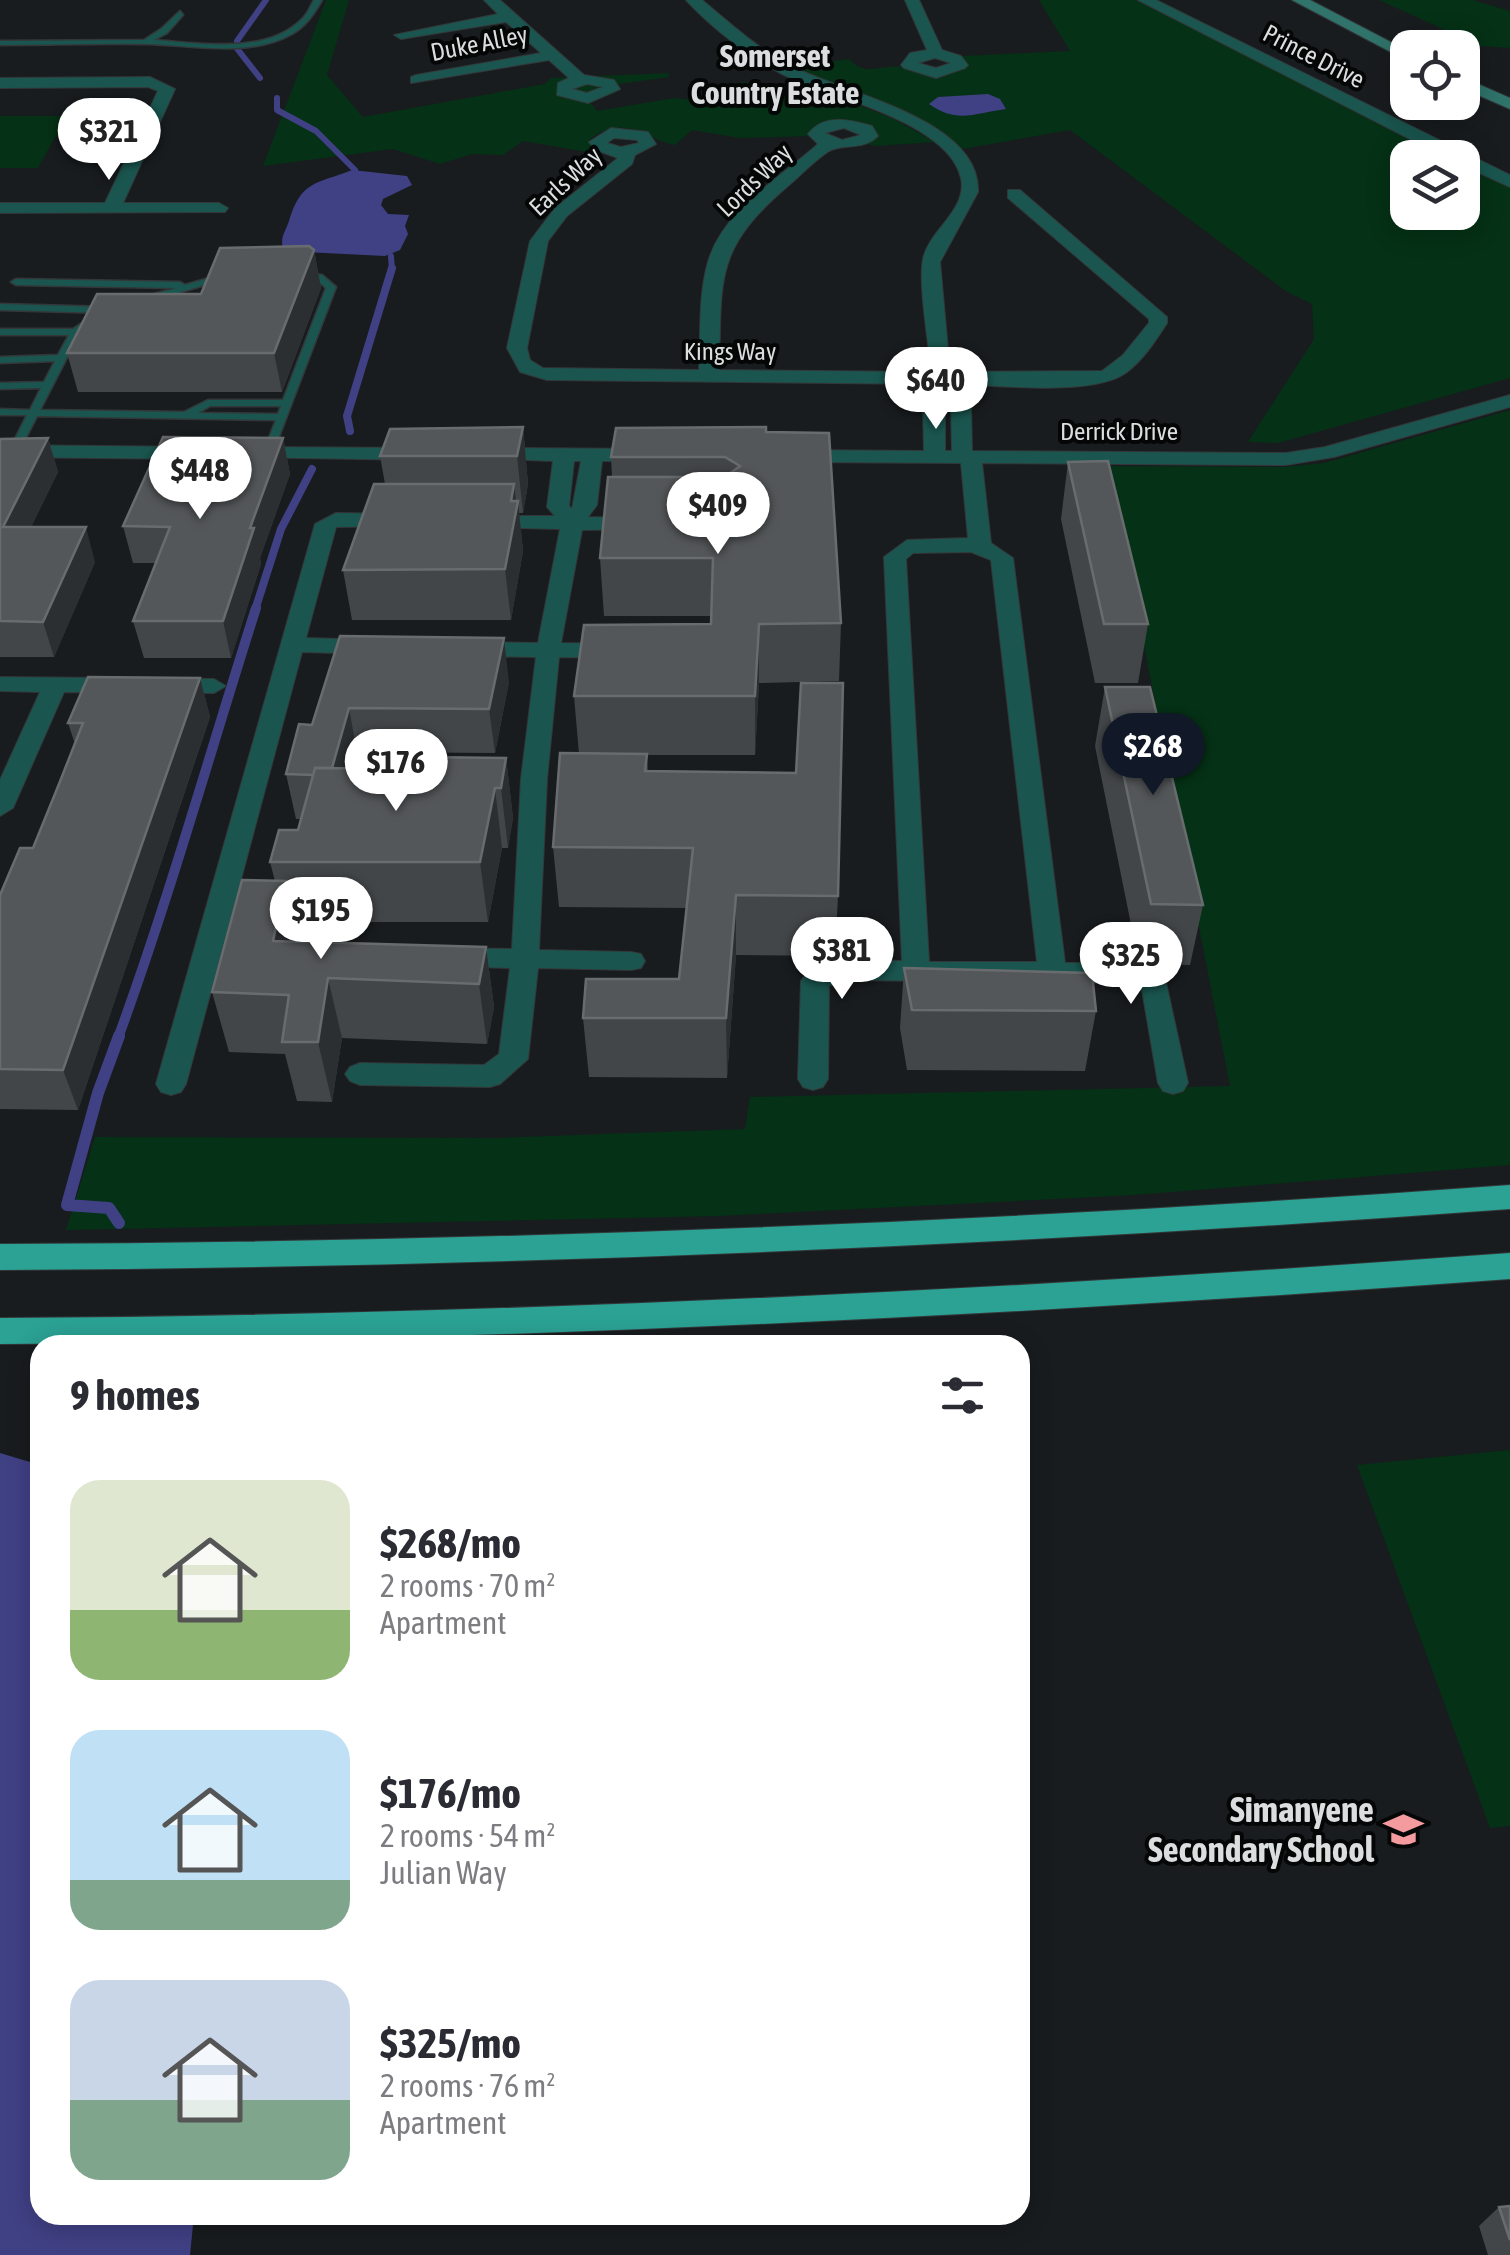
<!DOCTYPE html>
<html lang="en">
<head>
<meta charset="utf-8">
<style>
	:root { --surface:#fff; --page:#f2f2f3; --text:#2b2b33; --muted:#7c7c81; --accent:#111827 }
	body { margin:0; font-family:"Asap Condensed",sans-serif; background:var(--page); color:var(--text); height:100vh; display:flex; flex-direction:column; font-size:38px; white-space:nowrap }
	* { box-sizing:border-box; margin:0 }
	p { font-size:32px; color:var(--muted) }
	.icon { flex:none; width:55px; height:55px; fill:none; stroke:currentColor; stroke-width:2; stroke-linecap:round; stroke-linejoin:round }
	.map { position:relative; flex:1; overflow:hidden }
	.drawer { position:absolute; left:30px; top:1335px; width:1000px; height:890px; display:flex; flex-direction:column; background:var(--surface); border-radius:30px; box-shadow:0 5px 25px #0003 }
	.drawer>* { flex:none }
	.controls { position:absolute; left:1390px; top:30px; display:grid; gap:20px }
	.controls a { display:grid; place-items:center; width:90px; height:90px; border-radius:20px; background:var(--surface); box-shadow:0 5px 25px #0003; font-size:50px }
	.price { position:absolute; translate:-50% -85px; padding:0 22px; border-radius:35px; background:#fff; color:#222; font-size:32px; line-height:65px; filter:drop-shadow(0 2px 5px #0008) }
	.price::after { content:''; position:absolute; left:50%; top:60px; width:30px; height:22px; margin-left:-15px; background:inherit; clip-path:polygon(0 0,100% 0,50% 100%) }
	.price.selected { background:var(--accent); color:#fff }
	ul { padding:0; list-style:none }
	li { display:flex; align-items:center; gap:30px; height:250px; padding:0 40px }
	li span { display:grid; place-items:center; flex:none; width:280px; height:200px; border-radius:30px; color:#555 }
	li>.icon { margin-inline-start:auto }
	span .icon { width:120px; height:120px; fill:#fffc; stroke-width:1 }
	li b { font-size:42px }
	h2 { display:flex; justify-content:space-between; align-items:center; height:120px; padding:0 40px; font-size:42px }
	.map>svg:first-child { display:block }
	.green { fill:#053116 }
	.water { fill:#404085 }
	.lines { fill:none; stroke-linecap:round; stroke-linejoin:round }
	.stream-far3 { stroke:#404085; stroke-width:6 }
	.stream-far2 { stroke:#404085; stroke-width:8 }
	.stream-far1 { stroke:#404085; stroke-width:10 }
	.stream { stroke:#404085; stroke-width:12 }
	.lane-casing { stroke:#333739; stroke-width:3 }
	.street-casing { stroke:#333739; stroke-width:2 }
	.secondary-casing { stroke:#333739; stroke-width:2 }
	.highway-casing { stroke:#333739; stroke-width:2 }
	.lane { fill:#1a564f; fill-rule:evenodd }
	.street { fill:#1a564f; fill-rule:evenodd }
	.secondary { fill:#2f736a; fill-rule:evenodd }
	.highway { fill:#2ba294; fill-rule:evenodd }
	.wall { fill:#434649 }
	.shaded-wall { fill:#2b2f31 }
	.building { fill:#545759; stroke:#696c6e; stroke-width:2.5 }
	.labels { text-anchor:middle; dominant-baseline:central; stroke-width:8; stroke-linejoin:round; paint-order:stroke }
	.far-street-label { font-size:25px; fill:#dbdede; stroke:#050707 }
	.far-district-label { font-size:32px; font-weight:bold; fill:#dbdede; stroke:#050707 }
	.near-poi-label { font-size:35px; font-weight:bold; fill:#dbdede; stroke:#050707; text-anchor:end }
</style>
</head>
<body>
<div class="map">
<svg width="1510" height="2255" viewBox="0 0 1510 2255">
	<rect width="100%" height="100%" fill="#181c1e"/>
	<!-- green -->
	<path class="green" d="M326,0h23l-22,75 36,42 182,-33 6,-6 118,-5v4l-50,7 -3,9 -27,8 8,10 77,-13 37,4 15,-4 17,-16 49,3 6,-4 96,38 41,23 -60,4 -9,-2 6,-3v-12l-55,-3 -6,10 -71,2 -48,-8 -17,15c-30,-6 -51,-32 -85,-6l7,11 -4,3 -70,-12 -20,14 -31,-1 -32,10 -47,-15 -130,17z
		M1039,0h97l313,157 -41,1v54h54l1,-48 47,24v190l-232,65 -30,-1 66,-103 -2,-35 -25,-12 -217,-162 -108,19 -52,-34 -118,-48 57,-8c17,19 31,5 52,8 22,3 40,14 62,0l-2,-11 109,-5z
		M1379,0h94l37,11v37l-30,-2z
		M0,116h96l-5,12 -36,9 -17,31h-38z
		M1510,410v755l-376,30 -414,21 -654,14 29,-93 402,1 248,-9 5,-32 480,-11 -121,-620 174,1 41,-4z
		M1510,1450v376l-20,2 -133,-363z"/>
	<!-- water -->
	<path class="water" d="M988,94l12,5 6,10c-31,4 -49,15 -77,-5l9,-7z
		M352,170l55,6 5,9 -29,14 -2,6 7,9 21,1 -4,11 3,8 -8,16 -15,6 -101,-5c-5,-13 1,-18 5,-30 12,-41 28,-37 63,-51z
		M0,1453l40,12v750h154l-4,40h-190z"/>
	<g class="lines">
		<!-- stream-far3 -->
		<path class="stream-far3" d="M237,41l29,-41
			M235,46l25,32
			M277,98v12l39,21 39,39
			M391,256l1,15"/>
		<!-- stream-far2 -->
		<path class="stream-far2" d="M350,431l-3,-15 45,-148
			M255,610l26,-81 31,-60"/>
		<!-- stream-far1 -->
		<path class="stream-far1" d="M118,1038c52,-142 92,-286 138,-430"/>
		<!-- stream -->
		<path class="stream" d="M119,1036l-21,57 -31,112 42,3 10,15"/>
		<defs>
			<path id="lane" d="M314,0h8c-8,14 -16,26 -30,34 -43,24 -99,11 -145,10 -49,-1 -98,1 -147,1v-4l144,-1 17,-11 19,-18 3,4 -16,18 -13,7c46,3 111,15 147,-20 6,-5 9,-13 13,-20z
				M226,273l3,1v4l-86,25 -3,-1v-4l36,-10 -160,-3 -5,-3 5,-3 164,3 5,3z
				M299,273l23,2 14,12 -64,168 -9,-2 13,-33 -239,-4 -19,37 -9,-2 18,-36h-27v-6l30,1 11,-22 -41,1v-6l44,-1 11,-21 -55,2v-6l58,-2 11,-20h-69v-6h73l21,-14 8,2 -23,17 -39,76 144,2 24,-12h75l43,-112 -9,-8 -21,-2v-4zM210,406h71l-3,8 -80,-1z
				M0,304l108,3 5,3 -5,3 -108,-3z"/>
			<path id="street" d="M484,0h16l84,75 30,5 6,9 -32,14 -31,-8 1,-12 11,-5 -20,-18 -138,23v-6l5,-2 125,-22 -35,-31 -105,17 -7,-4 104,-21zM587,84l16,3 -16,6 -15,-4z
				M686,0h16c28,23 55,48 87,65 52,28 192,53 189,127l-38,70 10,110 152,-1 21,-16 26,-32v-4l-141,-121v-8h12l147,127v6c-11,17 -23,36 -40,49 -32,25 -130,13 -171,12l15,22 1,45 314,2 39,-6 185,-52v12l-176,50 -48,8 -304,-2 9,80 22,15 52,405h63l37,15 23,105 -5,8 -10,3 -10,-3 -5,-8 -16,-93 -18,-7 -281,-3 -14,6 -1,93 -5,8 -10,3 -10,-3 -5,-8 3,-98c18,-30 71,-20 101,-20l-18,-404 23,-17 61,-2 -7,-75 -168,-1 -10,-6 10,-6 131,1 -1,-45 6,-22 -382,-4 -27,-8 -13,-24 23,-107 25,-33 63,-50 -22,-8 -7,-8 22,-14 37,4 8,12 -21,11 -3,9 -65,52 -19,25 -21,107 3,12 13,8 156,2c2,-35 -1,-73 9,-108 15,-52 73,-85 110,-118l-10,-10c16,-21 42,-14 64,-8l6,10c-15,15 -34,7 -49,15 -14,9 -28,24 -41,35 -75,64 -66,93 -69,184l212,2c-2,-29 -13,-88 -8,-113 6,-29 45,-49 38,-81 -13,-57 -132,-81 -179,-104 -34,-18 -70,-46 -96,-74zM844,128l17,7 -19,5 -17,-7zM614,138l23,2 2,3 -18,4 -14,-4zM945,398l6,8 1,45h-7zM971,552l20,8 46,402h-108l-23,-403 7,-6z
				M905,0h14l23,50 19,6 7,9 -3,3 -29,10 -32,-10 -3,-3 9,-12 17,-3zM935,58l16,5 -15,5 -18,-5z
				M1138,0h18l354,175v12l-48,-22v-7h-15z
				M150,77l25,12 -52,114h96l9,5 -3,4 -225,1v-10h105l53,-112 -10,-4 -148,1v-10z
				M0,445l197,2 10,6 -10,6 -197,-2z
				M248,447l174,1 10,6 -10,6 -181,-3 -3,-4 3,-4z
				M488,448l164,1 10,6 -10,6h-50l-5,44 -9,12 55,1 8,1 3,5 -3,5 -69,1 -21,113 59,1 12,7 -12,7 -61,-1 -12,122 -8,171 92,2 10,2 4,7 -4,7 -10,2 -93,-2 -10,91 -28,25 -10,3 -130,-2 -10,-4 -5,-7 5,-7 10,-4 124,2 15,-11 11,-86 -64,-2 -10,-2 -4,-7 4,-7 10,-2 66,1 9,-170 15,-122 -70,-1 -12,-7 12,-7 72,1 22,-114 -89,-2 -3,-5 11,-6h76l-8,-9 6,-46 -72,-3 -3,-4 3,-4zM574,461h7l-9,48 -3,-3z
				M336,513l67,1 11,6 -11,6 -67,1 -30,111 69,2 12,7 -12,7 -73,-2 -116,432 -5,8 -10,3 -10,-3 -5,-8 159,-560z
				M0,677l214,2 12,7 -12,7 -150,-1 -51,116 -13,8v-36l40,-88 -40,-1z"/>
			<path id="secondary" d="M1292,0h18l98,51v10z
				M1462,77l48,21v11l-48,-21z"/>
			<path id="highway" d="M1510,1185v24c-503,37 -1006,58 -1510,61v-26c504,-2 1007,-22 1510,-59z
				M1510,1253v26c-503,37 -1006,62 -1510,65v-26c504,-3 1007,-28 1510,-65z"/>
		</defs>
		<!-- lane casing -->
		<use href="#lane" class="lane-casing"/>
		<!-- street casing -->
		<use href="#street" class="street-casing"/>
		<!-- secondary casing -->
		<use href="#secondary" class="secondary-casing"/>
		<!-- highway casing -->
		<use href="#highway" class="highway-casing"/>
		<!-- lane -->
		<use href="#lane" class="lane"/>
		<!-- street -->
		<use href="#street" class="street"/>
		<!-- secondary -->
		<use href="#secondary" class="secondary"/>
		<!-- highway -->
		<use href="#highway" class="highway"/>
	</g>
	<!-- wall -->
	<path class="wall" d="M314,250l7,38 -39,104h-204l-11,-39 134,-59z
		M523,427l5,57 -5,29h-4l4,38 -12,69h-159l-9,-50 42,-86 -5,-28z
		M766,432l75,191 -2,58 -80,2 -4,72h-108l1,16 190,125 -3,60 -99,-1 -9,123 -138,-1 -6,-59 96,-39 8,-71 -128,-1 -6,-60 26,-93 -5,-58 137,-72v-8h-107l-4,-58 12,-81 -1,-20z
		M48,438l10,34 -27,55 64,35 -41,95h-54v-218z
		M283,438l7,36 -30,84 1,6 -30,94h-87l-11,-37 23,-58h-23l-10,-37z
		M1068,462l80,162 -10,59h-43l-34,-164z
		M340,636l169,46 -14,71 -138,-1 -4,16 64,1 89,-11 7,60 -5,30h-6l-14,74h-192l4,20 186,5 8,60 -7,37 -145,-6 -10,64 -35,-1 -12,-47 -56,-2 -17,-60 63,-111 -5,-19 28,-32 3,-11h-5l-10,-45 26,-49z
		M200,678l10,39 -132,393 -78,-1v-214l33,-47 42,-104 -7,-21z
		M1105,687l98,218 -13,60 -51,-1 -44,-218z
		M904,968l192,43 -11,60 -178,-1 -7,-42z
		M1510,2206v49h-22l-9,-29 20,-19z"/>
	<!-- shaded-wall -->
	<path class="shaded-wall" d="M314,250l7,38 -39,104 -8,-39z
		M523,427l5,57 -5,29 -6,-57z
		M48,438l10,34 -44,90 -11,-35z
		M283,438l7,36 -30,84 1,6 -30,94 -8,-37 27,-93z
		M514,484l3,24 1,-7 5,50 -12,69 -6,-51 6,-68z
		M86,527l9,35 -41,95 -11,-35z
		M759,624v59l-4,72v-59z
		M504,638l5,44 -14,71 -6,-44z
		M200,678l10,39 -132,393 -15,-40z
		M349,708l8,44 -18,68 -9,-44z
		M506,758l7,60 -5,30 -7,-60z
		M495,788l7,60 -14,74 -8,-60z
		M286,881l14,60 -11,56 -16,-56z
		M736,895v60l-9,123 -1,-60z
		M486,947l8,60 -7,37 -8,-60z
		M328,978l14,60 -10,64 -14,-60z"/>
	<!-- building -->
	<path class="building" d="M309,246l5,4 -40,103h-207l30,-59h104l19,-46z
		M523,427l-6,29h-137l10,-27z
		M766,427v5l63,1 12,190 -82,1 -4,72h-181l10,-71 127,-1 2,-66h-113l8,-81h117l15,-11 -15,-9h-114l5,-29z
		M163,437l120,1 -33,90h4l-31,93h-90l37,-94 -47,-1z
		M48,438l-45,89h83l-43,95 -43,-1v-182z
		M1108,461l40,163h-44l-36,-162z
		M374,484h140l-3,17h7l-13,68 -162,1z
		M340,636l164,2 -15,71 -140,-1 -17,60h-17l-2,7 -27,-1 13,-50 13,1z
		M88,677l112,1 -137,392 -63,-1v-174l20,-47h13l26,-64 24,-61h-15z
		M801,683h42l-5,213 -102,-1 -10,123h-143l3,-39h93l14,-131 -140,-1 7,-94 87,1 -2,17 151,2z
		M1105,687h45l53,218 -52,-1z
		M420,757l86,1 -5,30h-6l-15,74h-210l9,-32h19l17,-62 102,1z
		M242,880l44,1 -13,60 213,6 -7,37 -151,-6 -10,64h-36l7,-47 -77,-3z
		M904,968l188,5 4,38 -184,-1z
		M1510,2206v34l-11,-33z"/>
	<!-- icons -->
	<defs>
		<symbol id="school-bare" viewBox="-9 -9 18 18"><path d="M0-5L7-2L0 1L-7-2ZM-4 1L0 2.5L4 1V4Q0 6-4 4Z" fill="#f49b9f" stroke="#050707" stroke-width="2.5" paint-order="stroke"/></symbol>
	</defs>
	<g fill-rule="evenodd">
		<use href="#school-bare" x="1376" y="1802" width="55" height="55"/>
	</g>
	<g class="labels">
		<!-- far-street labels -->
		<g class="far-street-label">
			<text transform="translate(479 43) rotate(-11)">Duke Alley</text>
			<text transform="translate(1314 56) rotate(27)">Prince Drive</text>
			<text transform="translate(754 180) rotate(-44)">Lords Way</text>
			<text transform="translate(565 181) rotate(-43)">Earls Way</text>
			<text x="730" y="351">Kings Way</text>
			<text x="1119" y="431">Derrick Drive</text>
		</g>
		<!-- far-district labels -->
		<g class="far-district-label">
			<text x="775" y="55">Somerset<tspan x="775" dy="37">Country Estate</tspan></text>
		</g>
		<!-- near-poi labels -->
		<g class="near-poi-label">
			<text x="1374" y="1809">Simanyene<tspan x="1374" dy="40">Secondary School</tspan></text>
		</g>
	</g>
</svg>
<div class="controls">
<a><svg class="icon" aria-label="locate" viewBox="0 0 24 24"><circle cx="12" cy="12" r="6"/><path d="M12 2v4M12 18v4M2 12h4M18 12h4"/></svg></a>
<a><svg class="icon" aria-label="layers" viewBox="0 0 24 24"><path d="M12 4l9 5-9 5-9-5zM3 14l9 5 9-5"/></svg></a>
</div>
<b class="price" style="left:109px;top:183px">$321</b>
<b class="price" style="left:936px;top:432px">$640</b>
<b class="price" style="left:200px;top:522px">$448</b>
<b class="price" style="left:718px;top:557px">$409</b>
<b class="price selected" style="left:1153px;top:798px">$268</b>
<b class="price" style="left:396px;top:814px">$176</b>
<b class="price" style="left:321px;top:962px">$195</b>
<b class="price" style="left:842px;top:1002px">$381</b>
<b class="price" style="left:1131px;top:1007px">$325</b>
<section class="drawer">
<h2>9 homes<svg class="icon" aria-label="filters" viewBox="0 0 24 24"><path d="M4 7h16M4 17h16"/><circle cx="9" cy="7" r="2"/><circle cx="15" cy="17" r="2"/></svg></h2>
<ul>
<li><span style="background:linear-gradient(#dfe7d0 65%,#8fb573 0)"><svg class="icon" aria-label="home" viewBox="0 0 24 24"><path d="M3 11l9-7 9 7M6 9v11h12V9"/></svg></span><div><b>$268/mo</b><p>2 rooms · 70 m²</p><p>Apartment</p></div></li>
<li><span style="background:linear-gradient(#bfe0f5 75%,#7fa58c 0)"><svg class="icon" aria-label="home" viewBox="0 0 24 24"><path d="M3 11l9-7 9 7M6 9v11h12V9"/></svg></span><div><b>$176/mo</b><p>2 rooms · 54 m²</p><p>Julian Way</p></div></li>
<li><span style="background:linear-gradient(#c9d6e8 60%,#7fa58c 0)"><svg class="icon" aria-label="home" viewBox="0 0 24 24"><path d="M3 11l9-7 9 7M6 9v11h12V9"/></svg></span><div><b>$325/mo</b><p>2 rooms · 76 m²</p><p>Apartment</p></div></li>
</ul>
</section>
</div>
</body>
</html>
